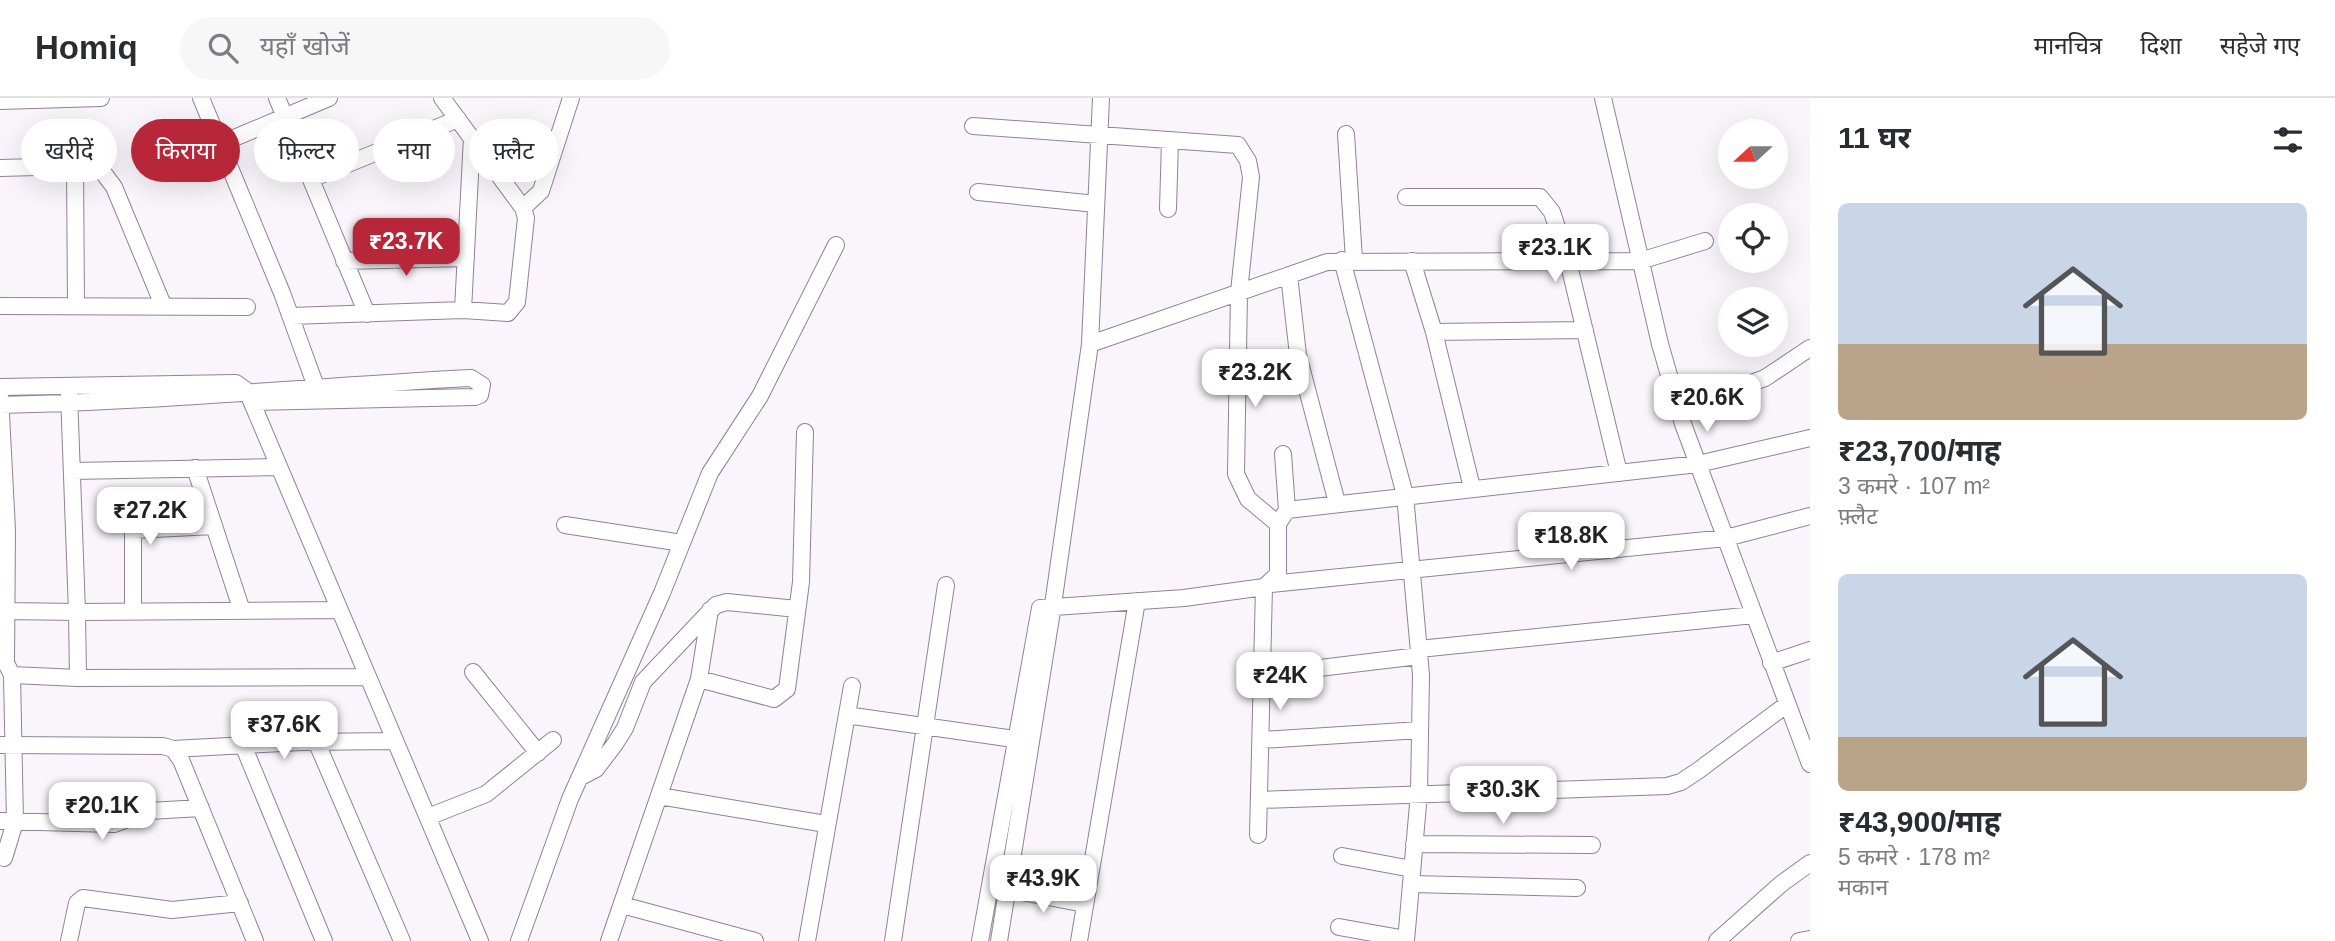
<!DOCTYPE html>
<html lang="hi">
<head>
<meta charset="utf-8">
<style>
	:root { --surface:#fff; --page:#f7f7f7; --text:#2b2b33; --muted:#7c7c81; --line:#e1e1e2; --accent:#b8263a }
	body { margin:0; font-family:Arial,"Noto Sans Devanagari",sans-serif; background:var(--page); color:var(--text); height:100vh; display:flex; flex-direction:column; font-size:26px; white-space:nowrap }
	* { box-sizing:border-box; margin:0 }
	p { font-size:23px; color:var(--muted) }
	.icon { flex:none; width:38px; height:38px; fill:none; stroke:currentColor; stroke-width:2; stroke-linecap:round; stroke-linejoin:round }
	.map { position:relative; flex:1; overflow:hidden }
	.drawer { display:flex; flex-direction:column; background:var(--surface); width:525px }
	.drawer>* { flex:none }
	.banner { position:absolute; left:21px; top:21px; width:665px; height:63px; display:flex; gap:14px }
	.needle { width:46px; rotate:249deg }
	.fabs { position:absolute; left:1718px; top:21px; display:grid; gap:14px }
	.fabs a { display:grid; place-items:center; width:70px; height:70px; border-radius:50%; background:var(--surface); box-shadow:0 7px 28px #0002; font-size:35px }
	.price { position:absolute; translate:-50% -60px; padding:0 16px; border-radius:14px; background:#fff; color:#222; font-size:23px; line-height:46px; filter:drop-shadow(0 2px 4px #0008) }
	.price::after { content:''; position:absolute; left:50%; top:42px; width:21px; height:16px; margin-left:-10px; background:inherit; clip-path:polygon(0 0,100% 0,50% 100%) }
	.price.on { background:var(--accent); color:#fff }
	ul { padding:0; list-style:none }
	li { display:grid; align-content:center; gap:14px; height:371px; padding:0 28px }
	li span { display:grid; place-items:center; height:217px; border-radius:10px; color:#555 }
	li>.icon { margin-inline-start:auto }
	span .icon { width:126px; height:126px; fill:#fffc; stroke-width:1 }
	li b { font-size:30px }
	h2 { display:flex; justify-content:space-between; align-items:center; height:84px; padding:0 28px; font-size:30px }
	.pill { padding:0 24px; border-radius:32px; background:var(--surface); box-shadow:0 7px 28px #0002; font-size:24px; line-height:63px }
	.pill.on { background:var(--accent); color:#fff }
	header { display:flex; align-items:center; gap:42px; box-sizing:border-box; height:98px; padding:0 35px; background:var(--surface); border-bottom:2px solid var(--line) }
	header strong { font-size:33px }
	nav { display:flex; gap:38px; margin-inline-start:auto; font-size:24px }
	.search { width:490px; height:63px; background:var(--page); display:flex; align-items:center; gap:18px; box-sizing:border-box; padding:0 24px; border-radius:38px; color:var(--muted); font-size:26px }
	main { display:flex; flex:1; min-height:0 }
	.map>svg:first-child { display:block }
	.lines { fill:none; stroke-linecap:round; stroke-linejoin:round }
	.minor-casing { stroke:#91819a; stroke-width:18 }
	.minor { stroke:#fff; stroke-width:16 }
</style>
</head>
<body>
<header>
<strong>Homiq</strong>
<div class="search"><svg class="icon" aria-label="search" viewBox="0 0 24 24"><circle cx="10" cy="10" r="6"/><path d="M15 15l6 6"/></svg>यहाँ खोजें</div>
<nav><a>मानचित्र</a><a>दिशा</a><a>सहेजे गए</a></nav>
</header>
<main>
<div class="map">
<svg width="1810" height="843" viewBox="0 0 1810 843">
	<rect width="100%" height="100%" fill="#f9f5fb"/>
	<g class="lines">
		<defs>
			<path id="minor" d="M201,0l81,195 37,102
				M277,0l90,216
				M1603,0l57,246 23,80 127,340
				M0,3l101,-3
				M973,28l265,19 10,16 3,16 -12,115 -3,182 12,25 30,25
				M1346,36l8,126
				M220,46l109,-46
				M75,68l1,140
				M0,70l75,-2 27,5 12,16 49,118
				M311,81l147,-60
				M978,94l118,12
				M1406,99h134l12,15 16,49 51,212
				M523,110l18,-17 30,-93
				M1168,111l2,-69
				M1342,162l63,235 16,180 -2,118 -13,148
				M344,163l122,-3
				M1412,163l22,71 38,156
				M1289,177l9,80 39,148
				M0,208l247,1
				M463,212l9,-173
				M291,218l172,-6 45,3 9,-11 9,-84 -3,-10 -81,-110
				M1434,234l151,-2
				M1090,246l237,-82 313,-1 65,-20
				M0,289l236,-4 11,8 233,550
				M0,297l7,135 -1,133 6,12 66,3 289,-1
				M0,307c158,-3 314,-19 471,-27l11,7 -2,10 -5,2 -223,5
				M1679,312l86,-32 45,-30
				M1283,356l4,56
				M195,370l47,143
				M72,373l205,-4
				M565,427l117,18
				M1271,486l455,-46 84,-22
				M7,513l70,1 -8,-218
				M133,513v-81l81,-4
				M1419,551l335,-34
				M1771,565l39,-13
				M473,574l65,81
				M1262,577l157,-19
				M78,580l-1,-66 261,-2
				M699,581l75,20 13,-10 14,-107 4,-150
				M846,622l6,-34
				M1261,642l159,-10
				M316,643l86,200
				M0,647l163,1 10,3 8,11 74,181
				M243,647l81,196
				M173,651l128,-7 94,-1
				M579,680l17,-9 19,-25 10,-16 18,-46 73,-77 11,-3 70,7
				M659,698l167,28
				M1259,702l408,-14 14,-4 18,-12 87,-65
				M428,719l58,-23 67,-54
				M0,723l114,3 35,-13 52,-3
				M1258,737l6,-248
				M1414,746l178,1
				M1342,758l70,13
				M4,760l11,-36 -3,-147
				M1411,786l166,4
				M1007,791l78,15
				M622,807l133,36
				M1339,829l67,12
				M69,843l8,-38 6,-5 89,12 68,-7
				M519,843l51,-142 92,-206 48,-120 50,-77 76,-151
				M609,843l90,-262 11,-69
				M807,843l39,-221 7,-4 161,23
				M893,843l53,-356
				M980,843l60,-333 144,-10 80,-11 14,-13v-50l9,-14 411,-46 112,-26
				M999,843l54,-336 37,-261 11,-246
				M1079,843l58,-340
				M1717,843l64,-57 29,-21
				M1799,843l11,-2"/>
		</defs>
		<!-- minor casing -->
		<use href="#minor" class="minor-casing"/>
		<!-- minor -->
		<use href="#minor" class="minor"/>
	</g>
</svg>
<div class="fabs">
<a><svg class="needle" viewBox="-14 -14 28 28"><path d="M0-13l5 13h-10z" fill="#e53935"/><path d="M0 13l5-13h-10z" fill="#7c7c81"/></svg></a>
<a><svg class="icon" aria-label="locate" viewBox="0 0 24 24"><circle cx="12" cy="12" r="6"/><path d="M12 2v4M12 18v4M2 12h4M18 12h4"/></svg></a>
<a><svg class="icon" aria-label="layers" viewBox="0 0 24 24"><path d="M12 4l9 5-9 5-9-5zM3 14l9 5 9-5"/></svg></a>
</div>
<b class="price on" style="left:406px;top:180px">₹23.7K</b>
<b class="price" style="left:1555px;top:186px">₹23.1K</b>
<b class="price" style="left:1255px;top:311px">₹23.2K</b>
<b class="price" style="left:1707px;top:336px">₹20.6K</b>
<b class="price" style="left:150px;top:449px">₹27.2K</b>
<b class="price" style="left:1571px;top:474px">₹18.8K</b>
<b class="price" style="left:1280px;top:614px">₹24K</b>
<b class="price" style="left:284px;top:663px">₹37.6K</b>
<b class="price" style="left:1503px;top:728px">₹30.3K</b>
<b class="price" style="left:102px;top:744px">₹20.1K</b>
<b class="price" style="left:1043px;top:817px">₹43.9K</b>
<div class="banner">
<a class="pill">खरीदें</a>
<a class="pill on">किराया</a>
<a class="pill">फ़िल्टर</a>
<a class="pill">नया</a>
<a class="pill">फ़्लैट</a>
</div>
</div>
<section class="drawer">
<h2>11 घर<svg class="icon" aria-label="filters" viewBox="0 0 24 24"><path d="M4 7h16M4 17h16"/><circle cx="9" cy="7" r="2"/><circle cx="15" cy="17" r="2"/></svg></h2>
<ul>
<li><span style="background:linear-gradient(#c9d6e8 65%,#b9a48a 0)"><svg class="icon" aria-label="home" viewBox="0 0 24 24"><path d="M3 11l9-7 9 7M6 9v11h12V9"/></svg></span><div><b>₹23,700/माह</b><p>3 कमरे · 107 m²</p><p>फ़्लैट</p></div></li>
<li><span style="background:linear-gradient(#c9d6e8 75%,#b9a48a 0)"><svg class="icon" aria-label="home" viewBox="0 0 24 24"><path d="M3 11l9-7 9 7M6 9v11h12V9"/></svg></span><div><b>₹43,900/माह</b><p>5 कमरे · 178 m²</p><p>मकान</p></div></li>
</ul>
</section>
</main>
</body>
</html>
